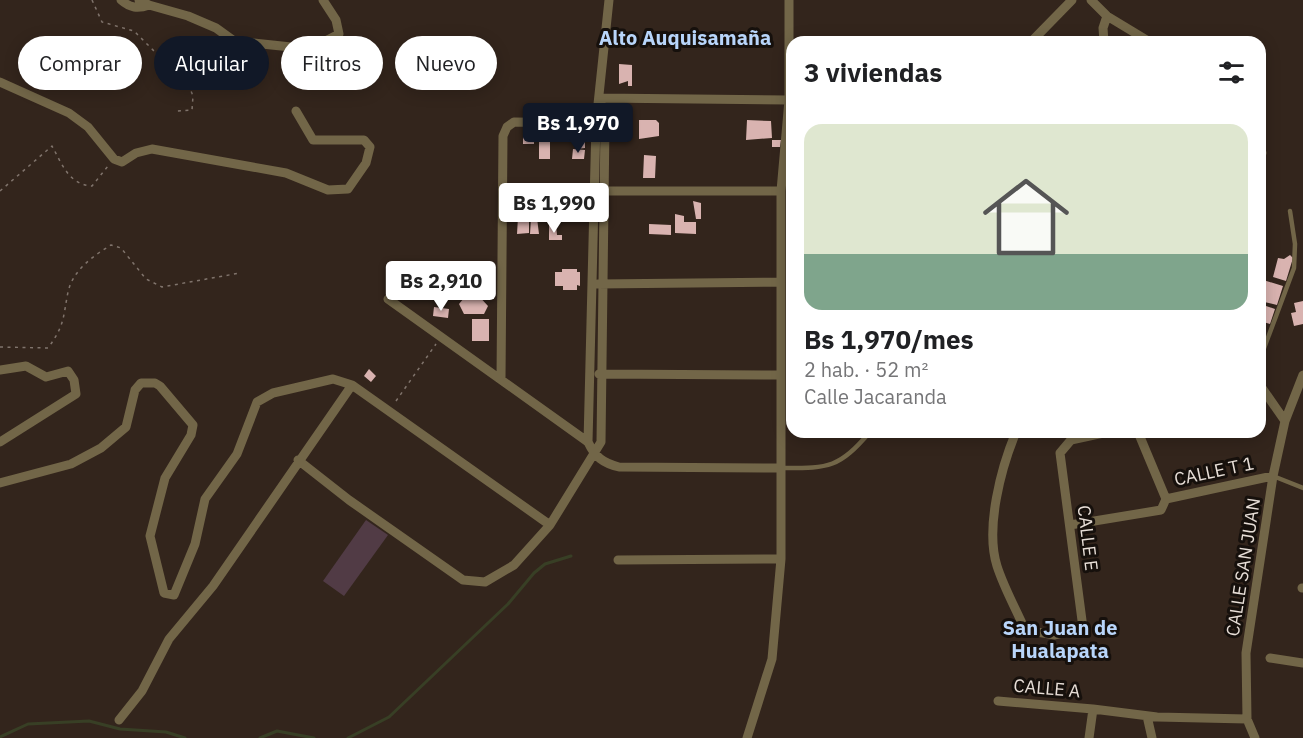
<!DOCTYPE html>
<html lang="es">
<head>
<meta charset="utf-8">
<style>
	:root { --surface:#fff; --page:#f2f2f2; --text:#202124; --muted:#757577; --line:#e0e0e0; --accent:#111827 }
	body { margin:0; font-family:"IBM Plex Sans",sans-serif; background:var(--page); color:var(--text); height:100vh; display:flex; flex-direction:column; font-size:22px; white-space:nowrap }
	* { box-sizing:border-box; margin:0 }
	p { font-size:20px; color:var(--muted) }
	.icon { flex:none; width:33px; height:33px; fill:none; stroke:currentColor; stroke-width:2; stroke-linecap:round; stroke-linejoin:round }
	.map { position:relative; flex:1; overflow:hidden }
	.drawer { position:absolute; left:786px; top:36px; width:480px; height:402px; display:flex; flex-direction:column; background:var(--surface); border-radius:18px; box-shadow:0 3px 15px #0003 }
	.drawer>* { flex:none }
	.hud { position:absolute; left:18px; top:36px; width:570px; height:54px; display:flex; gap:12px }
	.price { position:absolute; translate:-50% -51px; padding:0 14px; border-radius:6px; background:#fff; color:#222; font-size:20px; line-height:39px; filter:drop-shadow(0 2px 3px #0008) }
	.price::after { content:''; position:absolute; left:50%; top:36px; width:18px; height:14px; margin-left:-9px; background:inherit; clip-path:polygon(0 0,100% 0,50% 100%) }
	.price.active { background:var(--accent); color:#fff }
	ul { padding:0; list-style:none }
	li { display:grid; align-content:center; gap:12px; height:318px; padding:0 18px }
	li+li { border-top:2px solid var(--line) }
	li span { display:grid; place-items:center; height:186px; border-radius:18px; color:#555 }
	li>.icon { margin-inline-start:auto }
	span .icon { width:108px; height:108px; fill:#fffc; stroke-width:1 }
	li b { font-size:26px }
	h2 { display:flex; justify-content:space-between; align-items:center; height:72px; padding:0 18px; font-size:26px }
	.chip { padding:0 21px; border-radius:27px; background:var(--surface); box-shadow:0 3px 15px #0003; font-size:21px; line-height:54px }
	.chip.active { background:var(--accent); color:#fff }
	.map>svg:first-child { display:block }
	.green { fill:#513b45 }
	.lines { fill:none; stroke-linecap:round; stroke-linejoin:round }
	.stream { stroke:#383f25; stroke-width:3 }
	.building { fill:#d9b3b0 }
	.path { stroke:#80746c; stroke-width:1.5; stroke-dasharray:3 4.5; stroke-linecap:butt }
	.service { stroke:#726648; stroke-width:4.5 }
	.minor { stroke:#726648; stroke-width:9 }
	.labels { text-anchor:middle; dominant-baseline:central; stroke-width:6; stroke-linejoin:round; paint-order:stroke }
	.street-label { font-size:18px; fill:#e8dfd8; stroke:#16100c }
	.neighbourhood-label { font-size:20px; font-weight:bold; fill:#b8d5fa; stroke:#16100c }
</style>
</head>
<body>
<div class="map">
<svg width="1303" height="738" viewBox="0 0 1303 738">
	<rect width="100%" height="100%" fill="#33251c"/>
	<!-- green -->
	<path class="green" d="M366,520l22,15 -44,61 -21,-15z"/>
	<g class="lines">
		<!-- stream -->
		<path class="stream" d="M0,737l28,-13 61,-3 31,8 46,3 19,6
			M260,738l17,-7 37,7
			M348,738l41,-21 119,-113 26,-31 11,-9 26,-8"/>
	</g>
	<!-- building -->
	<path class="building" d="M619,64l13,1v21h-4v-5l-9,3z
		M639,120h17l3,3v13l-20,3z
		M747,120l24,1 1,17 -26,2z
		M523,136h11v8h-11z
		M539,140h11v19h-11z
		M772,140h9l-1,7h-8z
		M576,141h9v7l-9,1z
		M573,149l12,1 -1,9h-12z
		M644,155l12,1 -1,22h-12z
		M693,201l8,2v16h-5z
		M675,214l9,2v6h12v12l-21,-1z
		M518,217l11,1v15l-12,1z
		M531,218h6l2,16h-9z
		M649,224l22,1v10l-22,-1z
		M549,225h7l1,10h5v5h-13z
		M1290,255l3,3 -7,23 -13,-4 5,-19 6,1z
		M562,269h15v3h3v14l-3,-1v5h-14v-4h-8v-14h7z
		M1260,279l23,7 -6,19 -17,-4z
		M476,293l12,13 -4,8h-20l-5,-10 5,-6 2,1z
		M1303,301v23l-9,2 -3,-13 5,-1 -2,-9z
		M1260,304l15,5 -5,15 -10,-3z
		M434,307l15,2 -1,9 -15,-2z
		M472,319h17v22h-17z
		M369,369l7,7 -5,6 -7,-6z"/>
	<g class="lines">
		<!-- path -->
		<path class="path" d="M92,0l10,22 32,9 25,25 15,9 11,11 8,20 -1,14 -15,1
			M0,191l52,-45c10,18 17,39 40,40l16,-20
			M0,347l48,1c17,-23 15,-31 20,-56 5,-22 25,-36 43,-47l10,3 25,31 16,8 78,-14
			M396,401l40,-57"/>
		<!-- service -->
		<path class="service" d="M1260,359l34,-91 1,-24 -5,-33
			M781,468c48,0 57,1 89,-36
			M1273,476l30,12"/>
		<!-- minor -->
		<path class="minor" d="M121,0c9,8 17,9 28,5l-10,-5
			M609,0l-13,123 -8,319c7,15 15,21 31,25l161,1
			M1091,0l16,16 43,26
			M149,5l39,11 28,12 18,13 76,8 29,-15 -3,-14 -13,-20
			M1031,42l41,-42
			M1104,42l-1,-14 4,-12
			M0,82l69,31 19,14 26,32 8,3 14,-9 16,-4 134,24 42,17 20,-1 18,-26 4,-16 -6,-7h-51l-17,-29
			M600,98l189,2
			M1260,146l2,7
			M599,191h182
			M598,284l183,-2
			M388,299l200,143
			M0,370l26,-4 20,11 22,-6 6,9 2,14 -76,48
			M599,374l180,1
			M501,379l2,-243 4,-9 7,-5 86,1
			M1260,385l25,36
			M1016,432c-15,36 -31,96 -19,134 7,22 19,43 28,64l30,5 28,-7 -23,-175 11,-13 37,-8
			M298,460l51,40 114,80 22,2 29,-17 36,-40 51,-83 4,-319 -5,-25
			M0,483l71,-19 30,-16 25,-21 9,-37 6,-7h14l5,3 33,39 -2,10 -26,43 -15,58 14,57 10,2 21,-51 10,-45 32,-45 20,-52 16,-9 60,-14 19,6 198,140
			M1166,499l107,-23
			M1070,525l91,-15 5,-11 -28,-67
			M618,560l163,-1
			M1302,588h1
			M1270,658l33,5
			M998,701l95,8
			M1147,716l5,22
			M119,720l23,-29 27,-52 44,-53 139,-201
			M747,738l25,-79 9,-100v-368l8,-91v-100
			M1089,738l4,-29 64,8 90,2
			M1255,738l-8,-19 -1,-66 27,-177 12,-55 18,-46"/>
	</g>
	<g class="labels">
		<!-- street labels -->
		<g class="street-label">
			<text transform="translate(1214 471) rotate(-12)">CALLE T 1</text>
			<text transform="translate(1088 538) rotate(83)">CALLE E</text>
			<text transform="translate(1243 567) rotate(-81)">CALLE SAN JUAN</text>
			<text transform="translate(1047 688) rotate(5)">CALLE A</text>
		</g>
		<!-- neighbourhood labels -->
		<g class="neighbourhood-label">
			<text x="685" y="37">Alto Auquisamaña</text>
			<text x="1060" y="627">San Juan de<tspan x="1060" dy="23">Hualapata</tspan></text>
		</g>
	</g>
</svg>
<b class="price active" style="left:578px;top:154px">Bs 1,970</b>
<b class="price" style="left:554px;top:234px">Bs 1,990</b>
<b class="price" style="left:441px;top:312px">Bs 2,910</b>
<div class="hud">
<a class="chip">Comprar</a>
<a class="chip active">Alquilar</a>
<a class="chip">Filtros</a>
<a class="chip">Nuevo</a>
</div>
<section class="drawer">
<h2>3 viviendas<svg class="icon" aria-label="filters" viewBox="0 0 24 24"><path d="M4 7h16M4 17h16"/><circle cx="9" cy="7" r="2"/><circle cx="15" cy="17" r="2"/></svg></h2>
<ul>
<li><span style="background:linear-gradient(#dfe7d0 70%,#7fa58c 0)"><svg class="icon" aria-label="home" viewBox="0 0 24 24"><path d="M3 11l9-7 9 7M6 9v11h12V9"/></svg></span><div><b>Bs 1,970/mes</b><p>2 hab. · 52 m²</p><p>Calle Jacaranda</p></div></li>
</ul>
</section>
</div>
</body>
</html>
